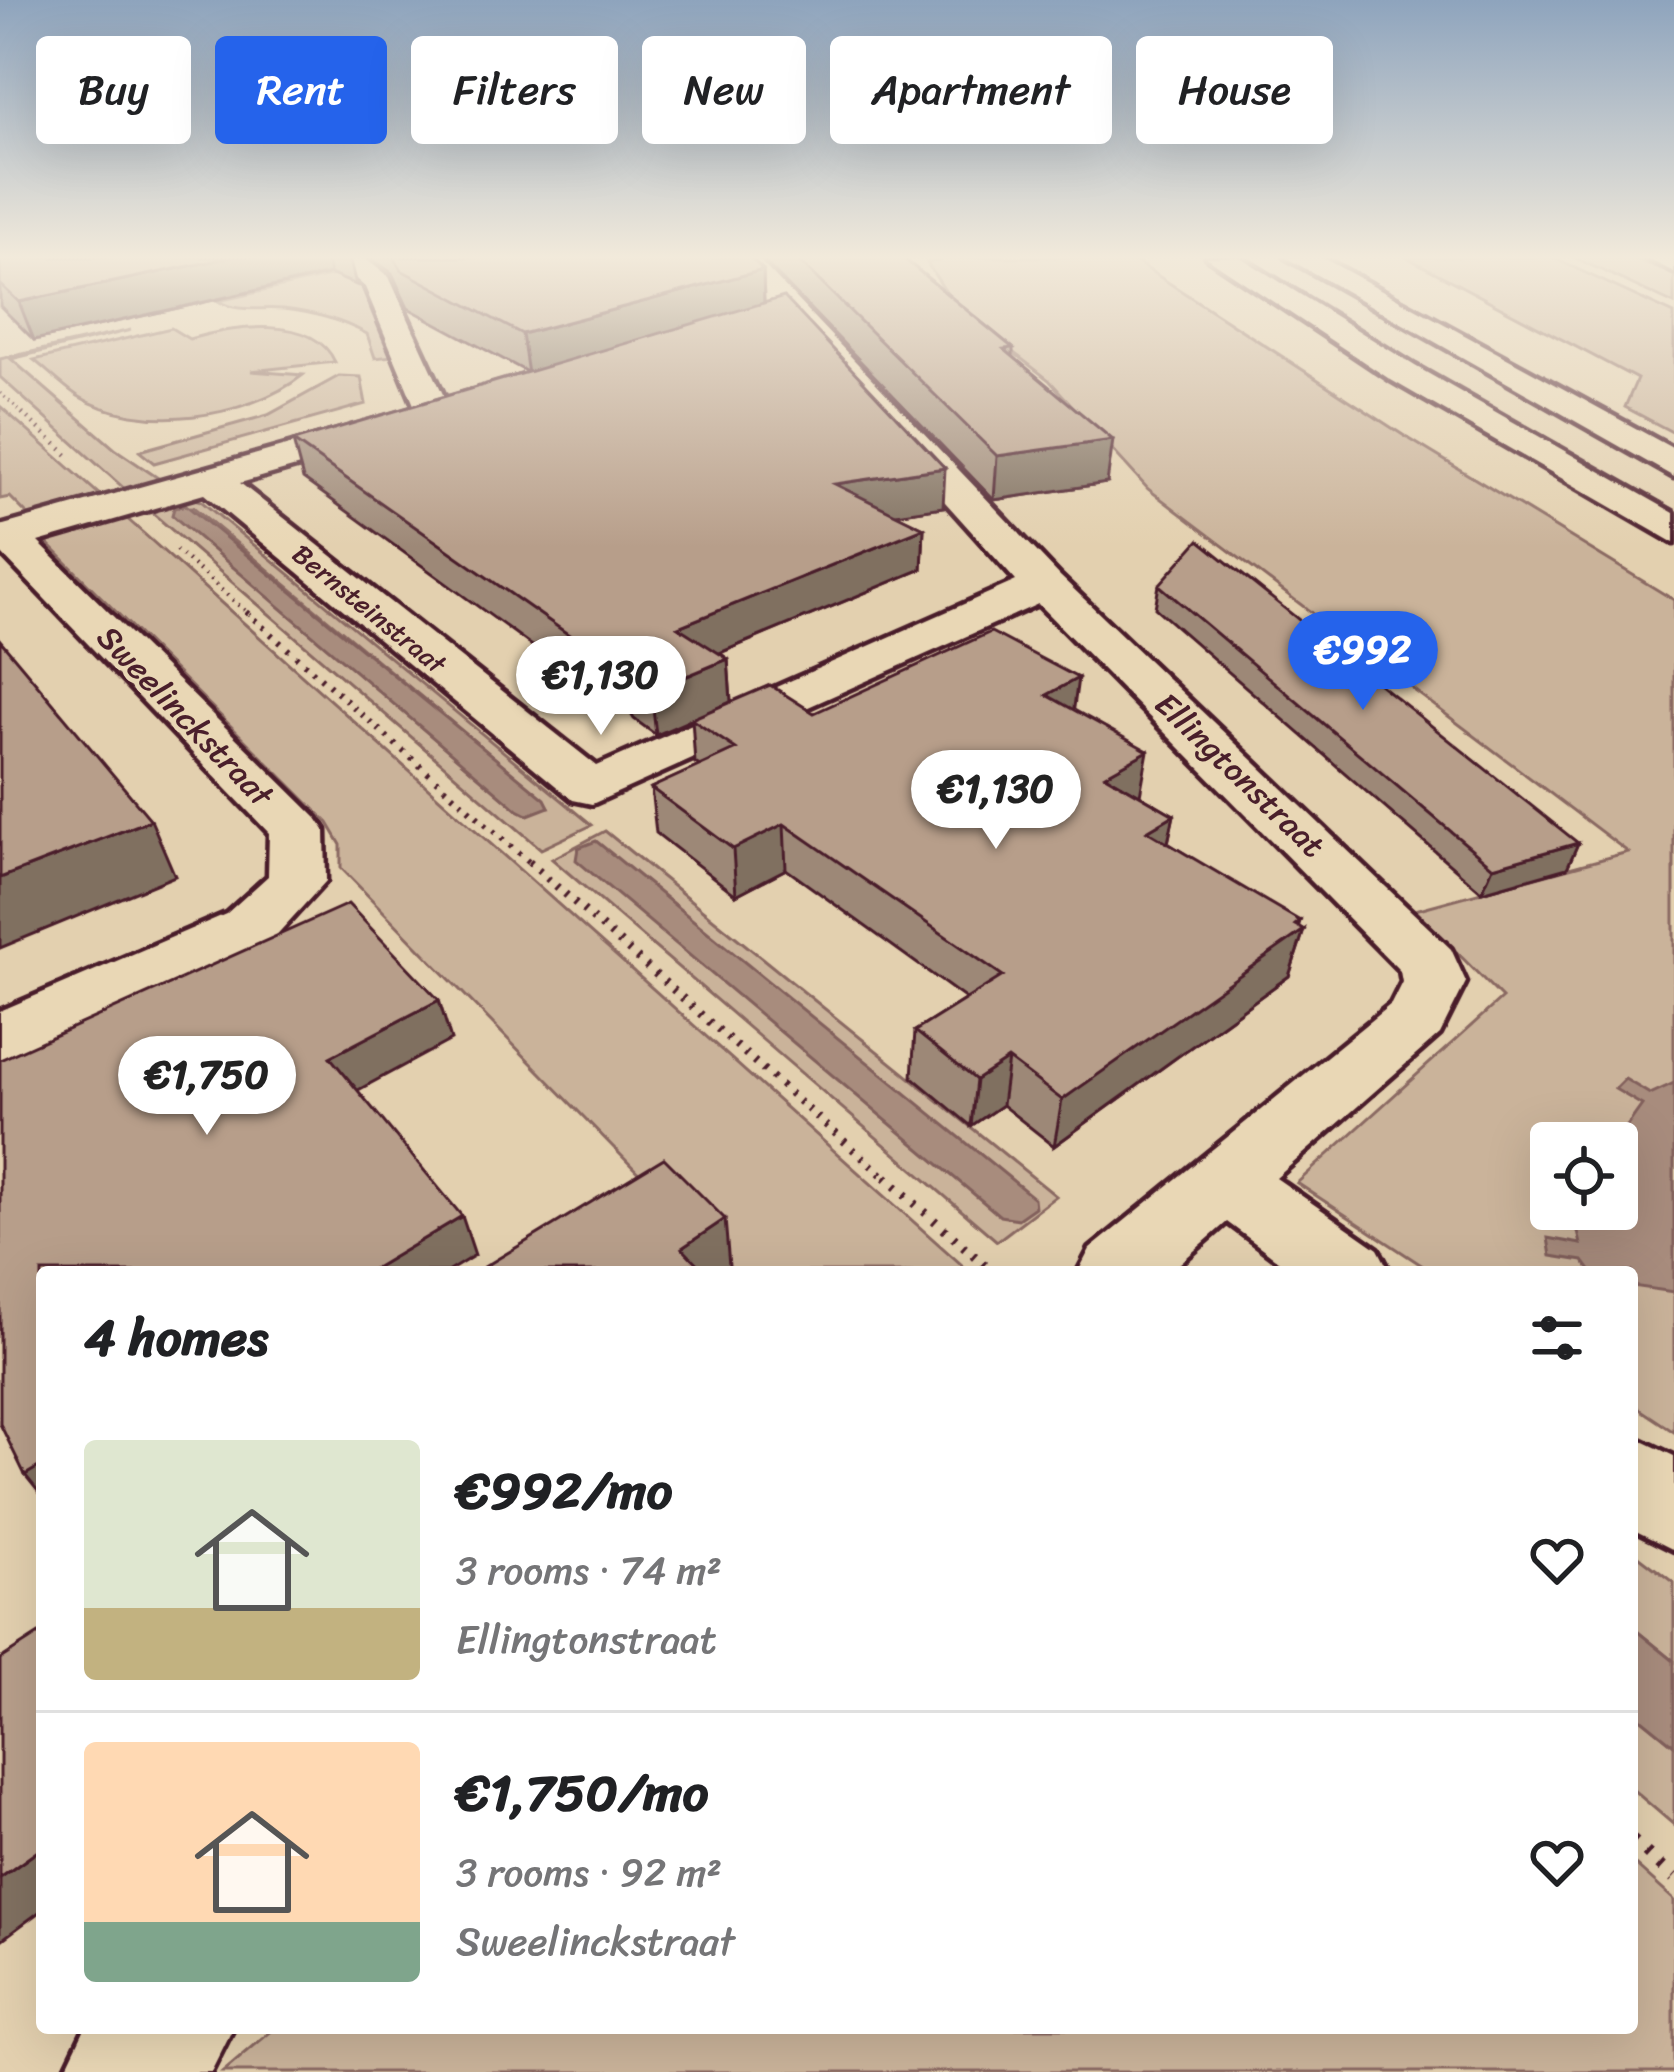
<!DOCTYPE html>
<html lang="en">
<head>
<meta charset="utf-8">
<style>
	:root { --surface:#fff; --page:#f2f2f2; --text:#202124; --muted:#757577; --line:#e0e0e0; --accent:#2563eb }
	body { margin:0; font-family:Sriracha,sans-serif; background:var(--page); color:var(--text); height:100vh; display:flex; flex-direction:column; font-size:45px; white-space:nowrap }
	* { box-sizing:border-box; margin:0 }
	p { font-size:39px; color:var(--muted) }
	.icon { flex:none; width:66px; height:66px; fill:none; stroke:currentColor; stroke-width:2; stroke-linecap:round; stroke-linejoin:round }
	.map { position:relative; flex:1; overflow:hidden }
	.sheet { position:absolute; left:36px; top:1266px; width:1602px; height:768px; display:flex; flex-direction:column; background:var(--surface); border-radius:12px; box-shadow:0 12px 48px #0002 }
	.sheet>* { flex:none }
	.top-card { position:absolute; left:36px; top:36px; width:1602px; height:108px; display:flex; gap:24px }
	.fabs { position:absolute; left:1530px; top:1122px; display:grid; gap:24px }
	.fabs a { display:grid; place-items:center; width:108px; height:108px; border-radius:12px; background:var(--surface); box-shadow:0 12px 48px #0002; font-size:60px }
	.price { position:absolute; translate:-50% -102px; padding:0 27px; border-radius:42px; background:#fff; color:#222; font-size:39px; line-height:78px; filter:drop-shadow(0 3px 6px #0008) }
	.price::after { content:''; position:absolute; left:50%; top:72px; width:36px; height:27px; margin-left:-18px; background:inherit; clip-path:polygon(0 0,100% 0,50% 100%) }
	.price.current { background:var(--accent); color:#fff }
	ul { padding:0; list-style:none }
	li { display:flex; align-items:center; gap:36px; height:300px; padding:0 48px }
	li+li { border-top:3px solid var(--line) }
	li span { display:grid; place-items:center; flex:none; width:336px; height:240px; border-radius:12px; color:#555 }
	li>.icon { margin-inline-start:auto }
	span .icon { width:144px; height:144px; fill:#fffc; stroke-width:1 }
	li b { font-size:51px }
	h2 { display:flex; justify-content:space-between; align-items:center; height:144px; padding:0 48px; font-size:51px }
	.chip { padding:0 42px; border-radius:12px; background:var(--surface); box-shadow:0 12px 48px #0002; font-size:42px; line-height:108px }
	.chip.current { background:var(--accent); color:#fff }
	.map>svg:first-child { display:block }
	.green { fill:#cab39a; stroke:#8a6962; stroke-width:3; fill-rule:evenodd }
	.water { fill:#a88c7d; stroke:#82605c; stroke-width:3 }
	.lines { fill:none; stroke-linecap:round; stroke-linejoin:round }
	.minor-casing { stroke:#4a1f2b; stroke-width:9 }
	.primary-casing { stroke:#4a1f2b; stroke-width:9 }
	.motorway-casing { stroke:#4a1f2b; stroke-width:9 }
	.path-far5 { stroke:#4a1f2b; stroke-width:3; stroke-dasharray:1.5 4.5; stroke-linecap:butt }
	.path-far4 { stroke:#4a1f2b; stroke-width:4.5; stroke-dasharray:1.5 6; stroke-linecap:butt }
	.path-far3 { stroke:#4a1f2b; stroke-width:6; stroke-dasharray:3 8; stroke-linecap:butt }
	.path-far2 { stroke:#4a1f2b; stroke-width:8; stroke-dasharray:3 9; stroke-linecap:butt }
	.path-far1 { stroke:#4a1f2b; stroke-width:9; stroke-dasharray:3 10; stroke-linecap:butt }
	.path { stroke:#4a1f2b; stroke-width:12; stroke-dasharray:4.5 14; stroke-linecap:butt }
	.minor { fill:#e9d7b5; fill-rule:evenodd }
	.primary { fill:#e9d7b5; fill-rule:evenodd }
	.motorway { fill:#e9d7b5; fill-rule:evenodd }
	.wall { fill:#9d8877; stroke:#4a1f2b; stroke-width:3 }
	.shaded-wall { fill:#806f61; stroke:#4a1f2b; stroke-width:3 }
	.building { fill:#b79e8a; stroke:#4a1f2b; stroke-width:3 }
	.labels { text-anchor:middle; dominant-baseline:central; stroke-width:9; stroke-linejoin:round; paint-order:stroke }
	.far-street-label { font-size:27px; fill:#4a1f2b; stroke:#e9d7b5 }
	.street-label { font-size:33px; fill:#4a1f2b; stroke:#e9d7b5 }
</style>
</head>
<body>
<div class="map">
<svg width="1674" height="2072" viewBox="0 0 1674 2072">
	<rect width="100%" height="100%" fill="#e3d0af"/>
	<filter id="ink" filterUnits="userSpaceOnUse"><feTurbulence type="fractalNoise" baseFrequency=".00833" numOctaves="2"/><feDisplacementMap in="SourceGraphic" scale="24" xChannelSelector="R" yChannelSelector="G"/><feConvolveMatrix kernelMatrix="1 2 1 2 8 2 1 2 1" color-interpolation-filters="sRGB"/></filter>
	<g filter="url(#ink)">
		<!-- green -->
		<path class="green" d="M936,257h193l274,178 271,165v832l-42,-28v-132h-200l-135,-89 205,-185 -87,-88 213,-58 -480,-363 -99,-109 -92,-71 -30,-46 12,-2zM1551,1143h66v66h-66z
			M1406,257h145l123,57v119l-49,-26 12,-28z
			M1573,257h59l42,18v29z
			M335,275h20l24,32 14,49 -18,2 -8,-24c-26,-14 -55,-22 -84,-25 -23,-2 -45,4 -65,-8z
			M171,328l18,11c42,-12 124,-26 146,23l-84,9 52,4c-55,44 -164,59 -225,21 -15,-10 -29,-24 -44,-36z
			M131,330l-120,29 104,90 46,31 -35,10 -126,-113v-18z
			M339,376l22,1 5,27 -212,59 -15,-12 129,-36z
			M0,406l102,91 -73,19 -19,-19 -10,2z
			M188,497l13,4 391,324 -51,24 -390,-337zM193,507l351,292 5,8 -31,3 -345,-295 1,-7z
			M124,516l839,750 -8,6h-220l-394,-404v-23l-13,-22 -281,-280v-4z
			M605,831l451,365 -59,45 -445,-382z
			M1632,1551l42,32v78l-42,-34z
			M1632,1711l42,34v80l-42,-36z
			M1632,1862l42,38v172h-1451l52,-44h1357z"/>
		<!-- water -->
		<path class="water" d="M186,505l359,294 4,8 -21,8 -10,-5 -346,-295 2,-7z
			M596,841l438,357 1,9 -17,12 -18,-3 -424,-356 2,-12z
			M1625,1079l25,15 24,-11v209l-42,-6v-14h-41l-8,-11 -32,-5 -3,-18 33,6 -9,-35h45l-2,-66 27,-38 -27,-16z
			M1632,1627l42,34v84l-42,-34z"/>
		<g class="lines">
			<defs>
				<path id="minor" d="M331,257h32l26,20 64,139 -5,8h-26l-57,-137z
					M725,257h31l304,319 391,373 15,33 -26,52 -164,144 102,71 12,23h-96l-67,-50 -57,50h-92l12,-23 301,-245 11,-22 -2,-11 -362,-367 -446,200 -19,-4 -369,-306 -166,48 279,276 8,12 1,51 -56,61 -270,118v-49l226,-97 42,-38 1,-43 -269,-281v-26l368,-103h26l6,8 -6,8 -154,44 357,283 419,-185z
					M1632,1436l42,20v94l-42,-21z
					M85,2028h148l-22,44h-147z"/>
				<path id="primary" d="M1644,257h30v15z"/>
				<path id="motorway" d="M1206,257h34l175,109 259,147v30l-283,-163z
					M1285,257h36l353,192v28z"/>
			</defs>
			<!-- minor casing -->
			<use href="#minor" class="minor-casing"/>
			<!-- primary casing -->
			<use href="#primary" class="primary-casing"/>
			<!-- motorway casing -->
			<use href="#motorway" class="motorway-casing"/>
			<!-- path-far5 -->
			<path class="path-far5" d="M0,393l26,23"/>
			<!-- path-far4 -->
			<path class="path-far4" d="M22,413l48,44
				M176,550l74,65"/>
			<!-- path-far3 -->
			<path class="path-far3" d="M246,612l286,253"/>
			<!-- path-far2 -->
			<path class="path-far2" d="M529,862l359,318"/>
			<!-- path-far1 -->
			<path class="path-far1" d="M885,1177l108,95"/>
			<!-- path -->
			<path class="path" d="M1632,1840l42,38"/>
			<!-- minor -->
			<use href="#minor" class="minor"/>
			<!-- primary -->
			<use href="#primary" class="primary"/>
			<!-- motorway -->
			<use href="#motorway" class="motorway"/>
		</g>
		<!-- wall -->
		<path class="wall" d="M0,257h349l7,28 -26,-11 -296,66 -34,-34z
			M369,257h381l13,13 1,33 179,204 -48,7 29,14 -2,41 -202,84 8,6 3,43 83,11 259,-3 67,85 34,20 -6,28 136,87 -15,46 -235,170 -52,-41 -31,21 -59,-49 3,-46 51,-32 -180,-130 -50,26 -80,-62 -5,-45 49,-22 -5,-3 -3,-44 -36,16 -22,-16 -15,-25 -14,5 -302,-220 -10,-38 234,-69 -119,-64 -16,-35z
			M760,257h142l111,91v8l94,127 -113,17z
			M1159,585l419,258 -11,25 -85,24 -327,-284z"/>
		<!-- shaded-wall -->
		<path class="shaded-wall" d="M232,257h94l4,17 -296,66 -15,-38z
			M763,270l1,38 -236,66 -6,-40z
			M1113,440l-6,43 -113,17 3,-44z
			M945,468l-2,39 -108,16v-39z
			M924,528l-2,41 -241,100 -3,-42z
			M614,651l5,43 -14,5 -6,-43z
			M728,659l3,43 -75,33 -5,-44z
			M1078,678l-6,44 -25,-27z
			M1148,751l-8,44 -35,-20z
			M1174,815l-10,45 -17,-29z
			M151,820l24,56 -175,72v-70z
			M784,824l2,45 -50,26 -3,-46z
			M1578,843l-11,25 -85,24 11,-25z
			M1300,921l-4,15 8,-6 -15,46 -235,170 8,-46z
			M439,1000l12,40 -106,57 -15,-40z
			M1008,1059l-6,46 -31,21 5,-46z
			M462,1216l13,39 -28,17h-79z
			M725,1219l4,47 -9,6h-35l-3,-24z
			M42,1465v31l-17,-21z
			M42,1848v62l-42,31v-63z"/>
		<!-- building -->
		<path class="building" d="M6,257h226l-213,45 -19,-18v-26z
			M394,257h356l13,13 -241,64 -121,-64z
			M795,257h107l111,91 -9,1 109,91 -116,16z
			M784,297l161,171 -110,16 89,44 -246,99 50,32 -77,32 -22,-15 -15,-25 -15,5 -306,-215z
			M1199,540l379,303 -85,24 -334,-282z
			M991,632l87,46 -31,17 101,56 -43,24 69,40 -27,16 153,90 -5,4 9,5 -242,170 -54,-41 -32,21 -61,-49 88,-55 -219,-152 -51,25 -82,-61 85,-39 -45,-30 79,-34 44,28z
			M0,640l151,180 -151,58z
			M348,904l91,96 -109,57 132,159 -94,56h-326v193l-17,10 -25,-51v-364z
			M664,1158l61,61 -43,29 23,24h-229z
			M42,1632v216l-42,30v-219z"/>
	</g>
	<!-- sky -->
	<linearGradient id="sky" x2="0" y2="1"><stop stop-color="#8ea4bd"/><stop offset="0.47" stop-color="#f2eadb"/><stop offset="1" stop-color="#f2eadb" stop-opacity="0"/></linearGradient>
	<rect width="1674" height="547" fill="url(#sky)"/>
	<g class="labels">
		<!-- far-street labels -->
		<g class="far-street-label">
			<text transform="translate(369 609) rotate(39)">Bernsteinstraat</text>
		</g>
		<!-- street labels -->
		<g class="street-label">
			<text transform="translate(185 716) rotate(46)">Sweelinckstraat</text>
			<text transform="translate(1240 775) rotate(44)">Ellingtonstraat</text>
		</g>
	</g>
</svg>
<div class="fabs">
<a><svg class="icon" aria-label="locate" viewBox="0 0 24 24"><circle cx="12" cy="12" r="6"/><path d="M12 2v4M12 18v4M2 12h4M18 12h4"/></svg></a>
</div>
<b class="price current" style="left:1363px;top:713px">€992</b>
<b class="price" style="left:601px;top:738px">€1,130</b>
<b class="price" style="left:996px;top:852px">€1,130</b>
<b class="price" style="left:207px;top:1138px">€1,750</b>
<div class="top-card">
<a class="chip">Buy</a>
<a class="chip current">Rent</a>
<a class="chip">Filters</a>
<a class="chip">New</a>
<a class="chip">Apartment</a>
<a class="chip">House</a>
</div>
<section class="sheet">
<h2>4 homes<svg class="icon" aria-label="filters" viewBox="0 0 24 24"><path d="M4 7h16M4 17h16"/><circle cx="9" cy="7" r="2"/><circle cx="15" cy="17" r="2"/></svg></h2>
<ul>
<li><span style="background:linear-gradient(#dfe7d0 70%,#c2b280 0)"><svg class="icon" aria-label="home" viewBox="0 0 24 24"><path d="M3 11l9-7 9 7M6 9v11h12V9"/></svg></span><div><b>€992/mo</b><p>3 rooms · 74 m²</p><p>Ellingtonstraat</p></div><svg class="icon" aria-label="heart" viewBox="0 0 24 24"><path d="M12 20l-8-8c-3-5 5-10 8-4 3-6 11-1 8 4z"/></svg></li>
<li><span style="background:linear-gradient(#ffd9b3 75%,#7fa58c 0)"><svg class="icon" aria-label="home" viewBox="0 0 24 24"><path d="M3 11l9-7 9 7M6 9v11h12V9"/></svg></span><div><b>€1,750/mo</b><p>3 rooms · 92 m²</p><p>Sweelinckstraat</p></div><svg class="icon" aria-label="heart" viewBox="0 0 24 24"><path d="M12 20l-8-8c-3-5 5-10 8-4 3-6 11-1 8 4z"/></svg></li>
</ul>
</section>
</div>
</body>
</html>
